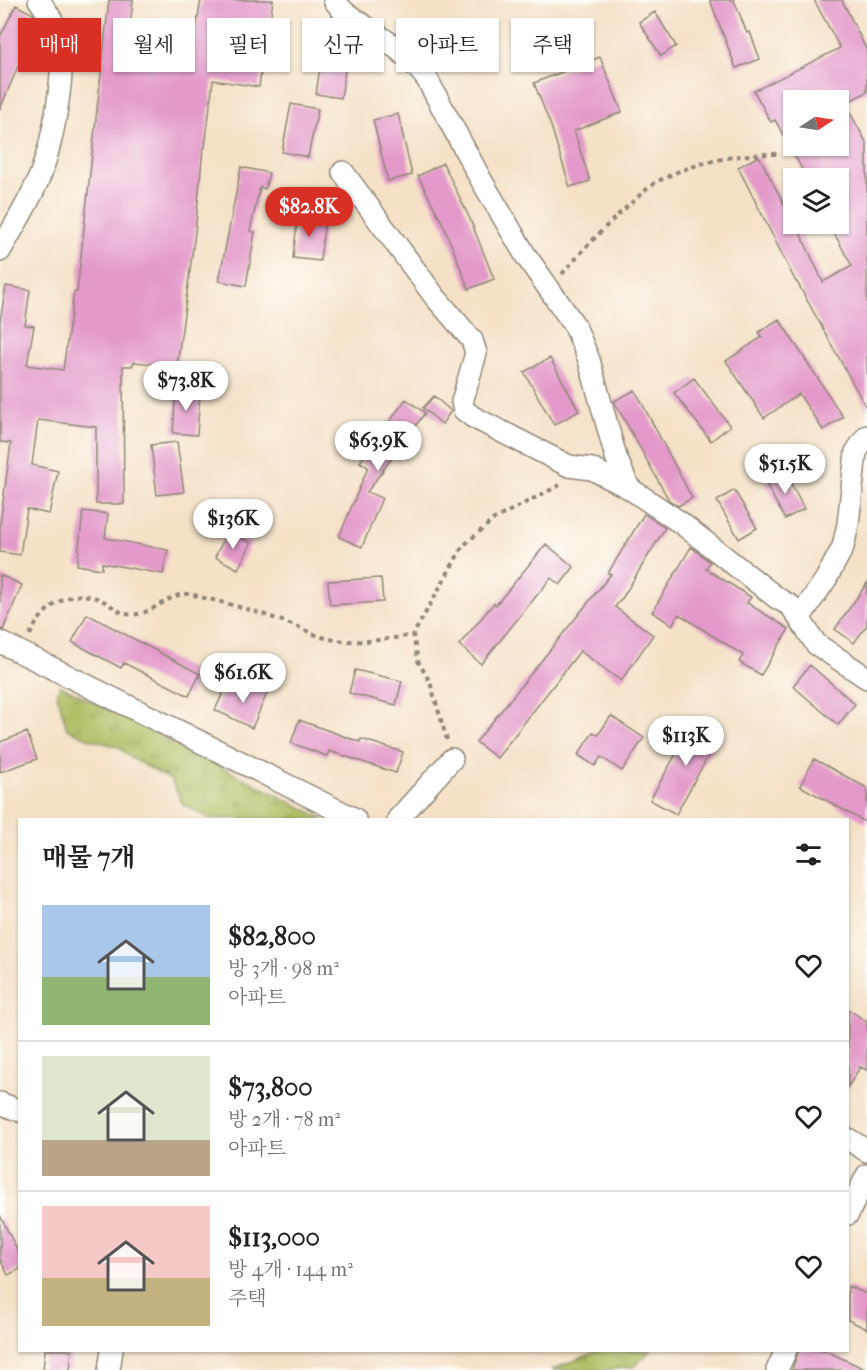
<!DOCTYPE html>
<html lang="ko">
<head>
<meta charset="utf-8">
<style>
	:root { --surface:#fff; --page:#f6f6f6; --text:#202124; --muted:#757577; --line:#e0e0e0; --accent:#d93025 }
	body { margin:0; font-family:"IM FELL French Canon","Noto Serif KR",serif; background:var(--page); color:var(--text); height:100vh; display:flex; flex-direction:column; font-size:22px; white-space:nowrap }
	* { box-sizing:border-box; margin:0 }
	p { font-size:20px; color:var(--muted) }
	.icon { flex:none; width:33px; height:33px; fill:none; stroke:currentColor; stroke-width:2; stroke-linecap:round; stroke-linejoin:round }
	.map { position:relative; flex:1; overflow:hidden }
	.drawer { position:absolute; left:18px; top:818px; width:831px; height:534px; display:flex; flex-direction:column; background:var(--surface); border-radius:0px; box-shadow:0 2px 4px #0004 }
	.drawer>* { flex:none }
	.guide { position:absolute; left:18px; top:18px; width:831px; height:54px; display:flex; gap:12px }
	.needle { width:39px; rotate:78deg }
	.buttons { position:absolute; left:783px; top:90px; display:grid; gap:12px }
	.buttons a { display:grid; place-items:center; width:66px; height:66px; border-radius:0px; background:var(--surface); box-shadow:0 2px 4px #0004; font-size:30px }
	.price { position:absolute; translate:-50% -51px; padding:0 14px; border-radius:21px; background:#fff; color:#222; font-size:20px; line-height:39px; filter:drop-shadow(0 2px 3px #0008) }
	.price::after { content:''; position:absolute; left:50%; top:36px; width:18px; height:14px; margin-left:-9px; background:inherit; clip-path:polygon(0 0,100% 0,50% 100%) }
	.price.current { background:var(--accent); color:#fff }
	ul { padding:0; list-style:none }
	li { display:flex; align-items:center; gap:18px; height:150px; padding:0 24px }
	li+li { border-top:2px solid var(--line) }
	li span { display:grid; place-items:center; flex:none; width:168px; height:120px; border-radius:0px; color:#555 }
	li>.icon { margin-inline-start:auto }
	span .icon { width:72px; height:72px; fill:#fffc; stroke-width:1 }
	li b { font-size:26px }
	h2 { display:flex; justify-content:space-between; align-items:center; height:72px; padding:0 24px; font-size:26px }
	.chip { padding:0 21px; border-radius:0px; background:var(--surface); box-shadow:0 2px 4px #0004; font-size:21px; line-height:54px }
	.chip.current { background:var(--accent); color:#fff }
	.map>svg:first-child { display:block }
	.grass { fill:url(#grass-tufts); stroke:#6c7445; stroke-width:1.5 }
	.building { fill:#e399c9; fill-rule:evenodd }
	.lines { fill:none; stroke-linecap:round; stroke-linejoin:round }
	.street-casing { stroke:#908678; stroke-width:24 }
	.path { stroke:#908678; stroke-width:4; stroke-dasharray:4.5 4.5; stroke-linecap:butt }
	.street { stroke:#fff; stroke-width:21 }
</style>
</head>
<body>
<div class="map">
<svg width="867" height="1370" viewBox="0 0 867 1370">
	<defs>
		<pattern id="grass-tufts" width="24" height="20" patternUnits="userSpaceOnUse" patternTransform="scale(1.5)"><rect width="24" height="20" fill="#adbc5f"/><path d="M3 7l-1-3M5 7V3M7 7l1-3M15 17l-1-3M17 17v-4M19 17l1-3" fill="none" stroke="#8d994f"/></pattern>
	</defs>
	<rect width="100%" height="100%" fill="#fdfcf7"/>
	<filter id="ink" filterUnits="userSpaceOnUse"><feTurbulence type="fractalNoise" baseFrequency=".0167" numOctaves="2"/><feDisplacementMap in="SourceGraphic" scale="12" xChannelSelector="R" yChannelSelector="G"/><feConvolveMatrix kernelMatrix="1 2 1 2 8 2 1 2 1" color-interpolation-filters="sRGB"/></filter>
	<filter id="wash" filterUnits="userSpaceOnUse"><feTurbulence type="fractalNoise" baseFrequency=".008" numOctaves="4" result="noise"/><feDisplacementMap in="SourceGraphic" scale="24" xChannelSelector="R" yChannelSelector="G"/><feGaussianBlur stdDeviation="1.35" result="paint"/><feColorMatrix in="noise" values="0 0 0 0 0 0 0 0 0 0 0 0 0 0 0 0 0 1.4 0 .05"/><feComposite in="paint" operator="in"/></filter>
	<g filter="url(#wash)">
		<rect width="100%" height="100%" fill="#f4e1c6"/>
		<!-- grass -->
		<path class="grass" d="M60,685l264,134h-113l-28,-15 -12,-24 -43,-24 -9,-9 -29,-8 -23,-10 -10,-35z
			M600,1350h51l-17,17 -33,3h-49z"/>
		<g id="blocks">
			<!-- building -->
			<path class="building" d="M109,0h24l-3,26 65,8 6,-34h72l-4,27h-2l-8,60 -46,-7 -8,68h-2l-8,85 -18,133 -43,-4 -2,4h-9l1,138h-28v-77l-58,-7 -6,45 26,6 -9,43 -22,-5 -7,46 -20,-3v-28l11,-81 -11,-1v-121l6,-35 24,4 -5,35 9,1 -7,39 36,5 11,-78h3z
				M710,0h24l13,33 3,-1 10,27 -24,9z
				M814,0h28l25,51v41l-22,11 22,41v265l-70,-127h-1l-58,-115 21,-11 35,68h2l27,58 29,-16 -23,-42h9v-46h-31l-32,-58 -4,2 -17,-31 86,-43zM794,100h44v46h-44z
				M16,5l17,9 5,7 -10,16 2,1 -30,71v-72z
				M655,12l21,34 -15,10 -22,-34z
				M324,40l25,4 -8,54 -25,-4z
				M600,57l22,55 -48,19 16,50 -20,6 -19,-61 -17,-43z
				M291,104l27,5 -10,48 -26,-5z
				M398,114l14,61 -24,6 -15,-61z
				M443,163l27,56 24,60 -25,10 -26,-65 -25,-48z
				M241,167l28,6 -4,16 -5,-2 -10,44 5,1 -9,54 -27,-5z
				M298,214l27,4 -5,43 -27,-3z
				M779,319l64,98 -20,13 -24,-36 -35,24 -38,-57 36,-24 -3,-5z
				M550,358l29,53 -25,14 -30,-53z
				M694,378l36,48 -19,15 -37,-48z
				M176,389l24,4 -3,42 -24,-2z
				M635,390l57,108 -14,8 -9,-6 -55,-99z
				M434,396l17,15 -9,13 -19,-16z
				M406,399l19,14 -58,79 15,6 -20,49 -23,-10 29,-70 -8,-5z
				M177,442l7,50 -27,3 -6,-50z
				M785,472l19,37 -19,10 -20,-37z
				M734,490l23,38 -18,11 -22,-38z
				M83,511l25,3 -3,24 63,12 -5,24 -61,-11v6l-25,-4z
				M644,514l21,14 -42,69 -8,10 38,28 -32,46 -41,-30 -83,107 -21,-16 135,-168 -3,-1z
				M228,531l23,12 -13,26 -23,-12z
				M546,544l28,23 -14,18 -9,-7 -70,86 -22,-19 35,-42 2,2z
				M691,547l19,15 -4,7 45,28 -4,6 42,26 -28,46 -22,-13 4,-7 -64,-41 -7,11 -20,-13z
				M0,575l22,10 -19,45 -3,-1z
				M381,578l2,24 -53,3 -2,-24z
				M867,583v42l-13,18 -19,-14z
				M87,614l113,60 -11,22 -65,-33 -3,5 -49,-26z
				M810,665l45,39 -17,21 -45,-39z
				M355,670l47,11 -6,24 -47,-12z
				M251,681l18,8 -17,39 -37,-18 11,-23 19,9z
				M611,716l33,22 -22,33 -21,-14 -6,9 -17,-11 15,-23 5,3z
				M696,719l25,14 -45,81 -26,-14z
				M299,720l61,22 1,-3 42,13 -7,21 -67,-22 -2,5 -36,-13z
				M27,732l10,27 -37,13v-30z
				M814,759l53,29v35l-67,-37z
				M848,1009l19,13v48l-7,-3 -12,20z
				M0,1215l20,41v13l-12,6 -8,-16z
				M848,1286l19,8v35l-19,-9z
				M45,1350h27l-2,20h-27z
				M799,1350h25l43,20h-75z"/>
		</g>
	</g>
	<g filter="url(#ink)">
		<use href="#blocks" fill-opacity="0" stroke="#908678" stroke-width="1.5"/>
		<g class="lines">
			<defs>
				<path id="street" d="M334,0l10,12 54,37 17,16 12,14 53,99 46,78 49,70 14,34 27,97 13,31 52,35 96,75 14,8 25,38 51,34
					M343,172l92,125 37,43 4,13 -14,49 2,8 9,7 96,49 23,3 37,19
					M0,251c14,-25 31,-51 41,-78 12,-32 26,-104 18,-137 -3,-12 -13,-26 -20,-36
					M800,617l26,-38 17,-32 5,-23 8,-72 11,-16
					M0,642l355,177
					M398,819l54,-60
					M0,1103l20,8
					M848,1139l19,12
					M848,1214l19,-39
					M109,1370l3,-20
					M777,1370l9,-20"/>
			</defs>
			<!-- street casing -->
			<use href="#street" class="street-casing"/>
			<!-- path -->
			<path class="path" d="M562,274c22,-25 43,-48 68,-70 8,-7 16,-15 25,-21 36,-21 84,-30 125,-29
				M30,635c11,-25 39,-49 69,-36 10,4 18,13 28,15 24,4 39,-20 60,-20 7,0 15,4 22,5 28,7 57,15 83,26 10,3 20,9 30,12 28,8 63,3 91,-2
				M447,740l-17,-58 -12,-21 -5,-26 50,-89 31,-27 66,-34 2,-2"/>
			<!-- street -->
			<use href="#street" class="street"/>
		</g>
	</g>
</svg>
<div class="buttons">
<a><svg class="needle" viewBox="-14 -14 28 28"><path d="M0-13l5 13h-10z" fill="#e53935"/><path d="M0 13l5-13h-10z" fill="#757577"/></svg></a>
<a><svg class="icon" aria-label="layers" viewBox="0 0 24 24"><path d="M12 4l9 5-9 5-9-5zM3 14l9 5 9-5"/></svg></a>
</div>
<b class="price current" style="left:309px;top:238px">$82.8K</b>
<b class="price" style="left:186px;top:412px">$73.8K</b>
<b class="price" style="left:378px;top:472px">$63.9K</b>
<b class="price" style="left:785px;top:495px">$51.5K</b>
<b class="price" style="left:233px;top:550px">$136K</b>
<b class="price" style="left:243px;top:704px">$61.6K</b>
<b class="price" style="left:686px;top:767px">$113K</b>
<div class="guide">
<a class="chip current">매매</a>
<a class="chip">월세</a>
<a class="chip">필터</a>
<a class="chip">신규</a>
<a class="chip">아파트</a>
<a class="chip">주택</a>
</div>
<section class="drawer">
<h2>매물 7개<svg class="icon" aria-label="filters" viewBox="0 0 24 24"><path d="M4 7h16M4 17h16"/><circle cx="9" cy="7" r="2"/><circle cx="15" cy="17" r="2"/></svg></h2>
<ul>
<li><span style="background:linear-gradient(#a9c7e8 60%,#8fb573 0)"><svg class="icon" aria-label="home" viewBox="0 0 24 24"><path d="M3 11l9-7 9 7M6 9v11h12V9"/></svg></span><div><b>$82,800</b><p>방 3개 · 98 m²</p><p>아파트</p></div><svg class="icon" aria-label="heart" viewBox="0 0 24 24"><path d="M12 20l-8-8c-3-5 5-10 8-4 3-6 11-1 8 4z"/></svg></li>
<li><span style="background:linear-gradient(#dfe7d0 70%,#b9a48a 0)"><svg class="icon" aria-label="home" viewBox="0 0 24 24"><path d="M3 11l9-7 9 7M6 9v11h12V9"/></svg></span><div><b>$73,800</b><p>방 2개 · 78 m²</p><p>아파트</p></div><svg class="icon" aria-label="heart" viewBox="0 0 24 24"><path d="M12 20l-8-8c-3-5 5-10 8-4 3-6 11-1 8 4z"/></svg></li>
<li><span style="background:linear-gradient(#f6c9c9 60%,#c2b280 0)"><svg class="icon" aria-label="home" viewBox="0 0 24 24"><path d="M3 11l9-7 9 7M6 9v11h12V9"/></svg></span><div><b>$113,000</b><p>방 4개 · 144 m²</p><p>주택</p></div><svg class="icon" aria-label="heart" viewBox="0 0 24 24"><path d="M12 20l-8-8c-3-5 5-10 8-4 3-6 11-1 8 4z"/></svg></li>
</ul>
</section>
</div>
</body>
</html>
